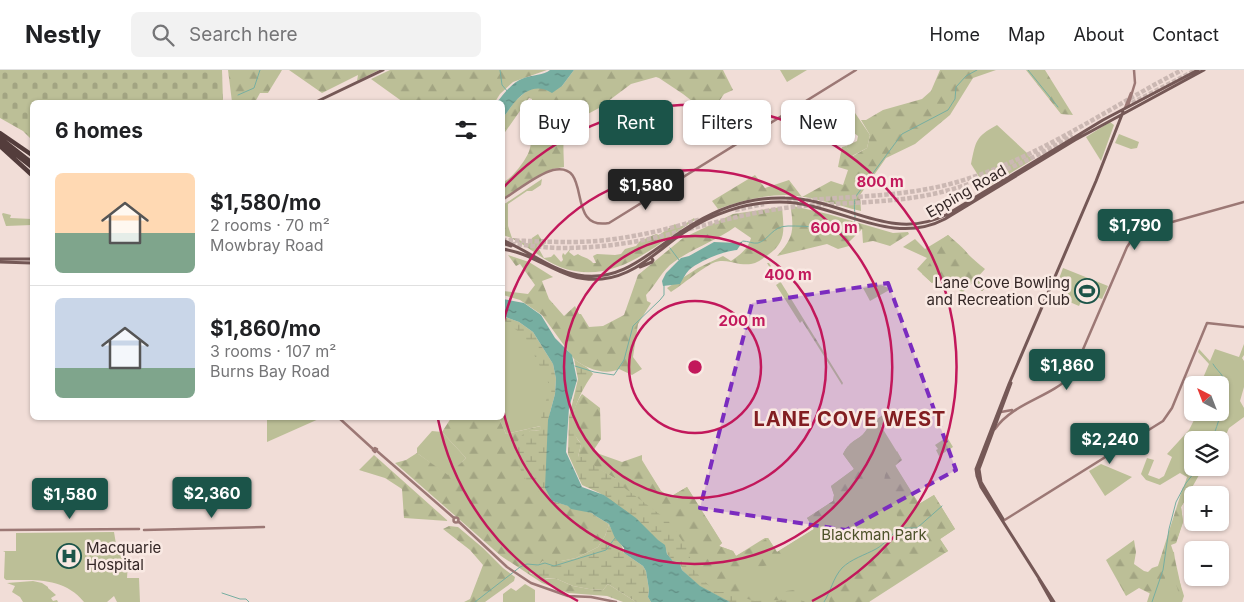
<!DOCTYPE html>
<html lang="en">
<head>
<meta charset="utf-8">
<style>
	:root { --surface:#fff; --page:#f2f2f2; --text:#202124; --muted:#757577; --line:#e0e0e0; --accent:#1b5449 }
	body { margin:0; font-family:Inter,sans-serif; background:var(--page); color:var(--text); height:100vh; display:flex; flex-direction:column; font-size:19px; white-space:nowrap }
	* { box-sizing:border-box; margin:0 }
	p { font-size:16px; color:var(--muted) }
	.icon { flex:none; width:28px; height:28px; fill:none; stroke:currentColor; stroke-width:2; stroke-linecap:round; stroke-linejoin:round }
	.map { position:relative; flex:1; overflow:hidden }
	.drawer { position:absolute; left:30px; top:30px; width:475px; height:320px; display:flex; flex-direction:column; background:var(--surface); border-radius:8px; box-shadow:0 1px 4px #0004 }
	.drawer>* { flex:none }
	.hud { position:absolute; left:520px; top:30px; width:475px; height:45px; display:flex; gap:10px }
	.needle { width:32px; rotate:318deg }
	.tools { position:absolute; left:1184px; top:306px; display:grid; gap:10px }
	.tools a { display:grid; place-items:center; width:45px; height:45px; border-radius:8px; background:var(--surface); box-shadow:0 1px 4px #0004; font-size:25px }
	.price { position:absolute; translate:-50% -42px; padding:0 11px; border-radius:5px; background:var(--accent); color:#fff; font-size:16px; line-height:32px; filter:drop-shadow(0 1px 2px #0008) }
	.price::after { content:''; position:absolute; left:50%; top:30px; width:15px; height:11px; margin-left:-8px; background:inherit; clip-path:polygon(0 0,100% 0,50% 100%) }
	.price.active { background:#222; color:#fff }
	ul { padding:0; list-style:none }
	li { display:flex; align-items:center; gap:15px; height:125px; padding:0 25px }
	li+li { border-top:1px solid var(--line) }
	li span { display:grid; place-items:center; flex:none; width:140px; height:100px; border-radius:8px; color:#555 }
	li>.icon { margin-inline-start:auto }
	span .icon { width:60px; height:60px; fill:#fffc; stroke-width:1 }
	li b { font-size:21px }
	h2 { display:flex; justify-content:space-between; align-items:center; height:60px; padding:0 25px; font-size:21px }
	.chip { padding:0 18px; border-radius:8px; background:var(--surface); box-shadow:0 1px 4px #0004; font-size:18px; line-height:45px }
	.chip.active { background:var(--accent); color:#fff }
	header { display:flex; align-items:center; gap:30px; box-sizing:border-box; height:70px; padding:0 25px; background:var(--surface); border-bottom:1px solid var(--line) }
	header strong { font-size:24px }
	nav { display:flex; gap:28px; margin-inline-start:auto; font-size:18px }
	.search { width:350px; height:45px; background:var(--page); display:flex; align-items:center; gap:12px; box-sizing:border-box; padding:0 18px; border-radius:8px; color:var(--muted); font-size:19px }
	.map>svg:first-child { display:block }
	.green { fill:#bcbf97 }
	.forest { fill:url(#forest-firs) }
	.wetland { fill:url(#wetland-marsh) }
	.cemetery { fill:url(#cemetery-stones) }
	.water { fill:url(#water-ripples) }
	.lines { fill:none; stroke-linecap:round; stroke-linejoin:round }
	.stream { stroke:#76aea1; stroke-width:1 }
	.highway-tunnel { stroke:#cbb8b3; stroke-width:4.5; stroke-dasharray:4.5 2; stroke-linecap:butt }
	.secondary { stroke:#9c7875; stroke-width:2.5 }
	.primary { stroke:#755856; stroke-width:3 }
	.highway { stroke:#543d3c; stroke-width:4.5 }
	.marked { fill:#7b2cbf; fill-opacity:0.2; stroke:#7b2cbf; stroke-width:4; stroke-dasharray:10 6; stroke-linejoin:round }
	.ring { fill:none; stroke:#c2185b; stroke-width:2.5 }
	.labels { text-anchor:middle; dominant-baseline:central; stroke-width:5; stroke-linejoin:round; paint-order:stroke }
	.street-label { font-size:15px; fill:#332625; stroke:#f9e9e3 }
	.poi-label { font-size:15px; fill:#332625; stroke:#f9e9e3; text-anchor:end }
	.park-label { font-size:15px; fill:#4d5129; stroke:#f9e9e3 }
	.district-label { font-size:20px; font-weight:bold; letter-spacing:1px; fill:#821e21; stroke:#f9e9e3 }
	.centre { fill:#c2185b; stroke:#f9e9e3; stroke-width:2.5 }
	.ring-label { font-size:15px; text-anchor:middle; font-weight:bold; fill:#c2185b; stroke:#f9e9e3; stroke-width:5; stroke-linejoin:round; paint-order:stroke }
</style>
</head>
<body>
<header>
<strong>Nestly</strong>
<div class="search"><svg class="icon" aria-label="search" viewBox="0 0 24 24"><circle cx="10" cy="10" r="6"/><path d="M15 15l6 6"/></svg>Search here</div>
<nav><a>Home</a><a>Map</a><a>About</a><a>Contact</a></nav>
</header>
<div class="map">
<svg width="1244" height="532" viewBox="0 0 1244 532">
	<defs>
		<pattern id="forest-firs" width="22" height="20" patternUnits="userSpaceOnUse" patternTransform="scale(1.25)"><rect width="22" height="20" fill="#bcbf97"/><path d="M5 1l3.5 6h-7zM16 11l3.5 6h-7z" fill="#a2a482"/></pattern>
		<pattern id="wetland-marsh" width="20" height="14" patternUnits="userSpaceOnUse" patternTransform="scale(1.25)"><rect width="20" height="14" fill="#bcbf97"/><path d="M1 5h8M5 5V1M11 12h8M15 12V8" fill="none" stroke="#a2a482"/></pattern>
		<pattern id="cemetery-stones" width="16" height="16" patternUnits="userSpaceOnUse" patternTransform="scale(1.25)"><rect width="16" height="16" fill="#bcbf97"/><path d="M2 7V4a2 2 0 0 1 4 0v3zM10 15v-3a2 2 0 0 1 4 0v3z" fill="#a2a482"/></pattern>
		<pattern id="water-ripples" width="26" height="14" patternUnits="userSpaceOnUse" patternTransform="scale(1.25)"><rect width="26" height="14" fill="#76aea1"/><path d="M2 4q2-2 4 0t4 0M15 11q2-2 4 0t4 0" fill="none" stroke="#618d83"/></pattern>
	</defs>
	<rect width="100%" height="100%" fill="#f1ddd7"/>
	<!-- green -->
	<path class="green" d="M780,0h27l-20,12z
		M853,40l17,25 -3,13 -15,8 -6,-10 11,-5 1,-5 -4,-3 -3,4 -11,-20z
		M1110,52l4,3 -13,36 -15,-24z
		M997,55l30,28 5,7 -46,28 -15,-24c5,-23 4,-27 26,-39z
		M1119,64l20,8 -2,6 -6,1 -16,-6z
		M3,143l8,2 -1,3 22,1v6l-26,1 -4,-12z
		M948,165c12,11 24,24 37,34l-9,10 10,8 -4,4 -9,-9 -11,11 -10,-10 -4,3 -10,-9 -6,6 -15,-14 10,-11 -24,-11 12,-8 10,10z
		M1063,198l45,18 -6,13 -17,-6 -6,13 -14,-6 5,-11 -13,-5z
		M881,215l10,4 -21,12 -7,-13z
		M505,247l48,47 -4,60 -43,10 -7,-16h3v-99z
		M1244,274v11l-2,3 2,3v26l-4,14 4,7v9l-15,11 -9,20v-8h-28v28h11l-22,39 2,15 -7,21 -5,2 2,6 2,15 9,30 -2,6h-35l40,-125 -7,-4 -20,12 -14,-5 -5,-6 6,-16 7,2 -6,15 11,4 5,-3 8,-19 -5,-3 22,-24 6,-12 7,-5 18,-1v-27h-20l9,-21 -11,-12 1,-3 11,12 5,-12 24,8z
		M890,340l3,4 -12,12 21,34 -7,6 24,38 15,-9 21,34 -15,10 8,12 -79,51h-139l-87,-139 18,28 9,6 17,-10 35,56 -3,3 14,5 3,5 29,-18h3l9,14 37,-23 -7,-11 26,-17 1,-6 -3,-9 23,-17 -11,-15c8,-16 17,-13 24,-25l-2,-2z
		M267,348h54l-54,24z
		M432,361l10,1 24,26 -18,18 -31,-23v-5z
		M947,367l6,10 -14,9 -3,-6 2,-1 -3,-4z
		M1101,394l31,13 -27,19 -16,-25z
		M114,462l2,12 8,1v17h4l-1,16h12l1,24h-23l-3,-6 -7,6h-23c-20,-25 -49,-22 -78,-22l-2,-2 1,-26 -2,-1h13v-18z
		M33,511l9,2 6,4v1l8,7 -5,3 2,3 4,-1 1,2h-35l-3,-5 -8,-5 3,-6 -8,-3z
		M525,514l10,6v12h-32v-8l8,-6 5,3z"/>
	<!-- forest -->
	<path class="forest" d="M228,0h54l-14,23h-8l-5,9h-23z
		M289,0h90l-22,11 1,-6 -36,18z
		M390,0h157l-34,12 -13,12 -5,8h-92l-32,-23z
		M574,0h149l10,20 -9,4 -14,21 -27,-21 -24,-16 -3,-1 -25,7 -32,24 -30,16c-8,11 -5,30 -5,43l-12,2 -49,29v-16c9,-3 25,-24 27,-34 2,-6 -1,-11 -4,-15h2l-1,-21 5,-9v-4l-3,-1 -26,37v-17l12,-17 13,-11 12,-3 7,2 15,-3z
		M940,0h56l-23,8 -23,37 -35,29 -29,14 -26,37 1,16c-25,-6 -50,-15 -75,-16 -23,0 -47,6 -68,14l-6,-8 43,-26 10,13 24,-8 13,17 29,-16 12,4 5,-15 -10,-3 4,-20 4,-1 7,10 14,-8 3,-13 -9,-15h5l17,-10 39,-11 9,-8z
		M1026,0h19l28,45 -12,-1z
		M542,109l-1,6 -9,6h-5l-19,13v22l4,12 6,1 8,5 4,-1 2,-5 6,-4 3,5 5,1v3l-7,6 5,9 7,-1 3,-3 7,8 2,-2 -1,-4 1,-3 2,2 7,-8 -3,5 5,4 4,-2c5,4 10,3 15,9h3l-3,-7 4,-2 18,1 6,-1 4,-5 11,-3 4,-5 16,-7 3,1 16,-11 3,3 4,-1 12,-8 1,2c-41,26 -82,67 -135,47 -20,-8 -37,-26 -57,-32v-30z
		M793,136l35,8 65,19 15,-1 1,2 -19,12 -17,-5 -10,2 -1,-14 -13,13v4l-11,3 -11,-5 -50,12c16,-17 17,-25 14,-47z
		M782,137c2,24 5,36 -17,50 -10,7 -13,8 -25,7 -10,-2 -18,-5 -27,-1 -11,5 -31,22 -42,29l-4,-4 31,-20 25,-12 8,5c10,-7 17,-12 20,-23l-16,-11c-19,14 -42,21 -61,35 -12,8 -18,23 -28,33l1,6 4,2 -13,21 -5,33 9,12 -10,6 -13,-6c-14,7 -34,-1 -45,-10l-32,-44 -22,-15 -17,-5v-4l25,3 7,-9 -15,-21 -4,2 -8,-11 21,7 24,15 -11,4 7,18 15,17 11,-10 4,8h2l8,13 14,-1 21,-11 14,-40 45,-37 50,-24z
		M948,165c12,11 24,18 26,35l6,5 -4,4 10,8 -4,4 -9,-9 -7,7 -6,-5 -8,-1 -4,3 -10,-9 -6,6 -10,-9 10,-14 -2,-4 7,-13z
		M767,193h2l74,120 -1,2 -40,-64 -2,2 -24,-38 3,-2z
		M582,324l18,14 1,31 -6,9 -1,4 28,10 20,-7v5l19,31 9,6 17,-10 35,56 -3,3 14,5 3,5 32,-18 9,14 37,-23 -7,-11 26,-17 1,-6 -3,-9 23,-17 -11,-15c8,-16 17,-13 24,-25l4,3 -23,14 10,16 6,6c0,9 0,19 -6,26 -7,8 -17,14 -24,21 -20,17 -52,56 -80,51l-8,5 -5,9 3,9 4,3 7,9h15l2,-8 29,-4 2,5 -4,2 -1,3 7,3h-75l-11,-6 -115,-101 -4,-1 16,-15 -38,-22 3,-13c-2,-3 -5,-7 -7,-10 -5,-11 1,-31 8,-40z
		M451,348h48l7,16 35,-8 -1,4 -10,1 -11,9 33,61 40,12 2,2 15,9 -4,12 -7,11 -22,11 -15,3h-18l-14,12 18,6h10l16,7 16,3 14,1 5,-6 28,18h-13l-16,-6 -39,-3 -26,-10 -41,-27 -106,-93 11,-3 11,-7 31,22 18,-17 -24,-26z
		M897,381l5,9 -7,5 24,39 15,-9 21,34 -15,10 8,12 -3,2 -9,-2 -22,18 -22,9 -12,9 -11,15h-40l4,-17 12,-14 44,-29 9,-10 2,-9 -10,-24 -18,-20 1,-10 5,13 6,-1 1,-6z
		M374,385l74,66 -44,-3 -2,-29 -17,-11 -26,-8z
		M1183,417l10,1 -12,19 2,15 -7,21 -6,1 -4,14 -1,23 -8,16 -18,-9 -13,8 -20,-36 28,-20 2,12 -2,12 10,7 4,1 4,-4 6,-2z
		M449,456l9,1 25,21 20,20 12,9 -1,4 -29,21h-21l6,-3 13,-34 -13,-15 -27,-21z
		M1171,481l3,1c1,12 10,40 8,50h-4l1,-8 -7,-23 -2,-17z"/>
	<!-- wetland -->
	<path class="wetland" d="M505,247l14,5 14,10 20,32 3,15 -1,15 -7,26 4,81c-9,-6 -18,-12 -25,-20 -9,-12 -18,-38 -2,-48 4,-3 10,-2 15,-3l2,-19 6,-16v-13l-22,-43 -7,-7 -16,-12z
		M574,289c7,6 14,7 19,15 -10,13 -26,43 -18,60 1,4 4,7 6,10l-3,13h8l6,7 24,15 6,7 40,30 9,8 16,24 7,22 18,19 6,3h5l32,9 43,-2 7,3h-75l-30,-15 -18,-17 -1,-4 -8,-5 -6,-7 -2,-9 -7,-5 -22,-22 -32,-23 -22,-10 -14,-31 1,-37 9,-38z
		M609,454c4,10 14,20 15,29l19,13 3,5 3,19 -1,7 3,5h-15l-28,-18 -5,6 -14,-1 -16,-3 -16,-7 -16,-1 -12,-6 14,-11h18l15,-3 22,-11 7,-11z"/>
	<!-- cemetery -->
	<path class="cemetery" d="M0,0h222l1,32h-191v38l-9,-9 -23,-13z"/>
	<!-- water -->
	<path class="water" d="M550,0h24l-12,16 -10,7c-23,-14 -37,8 -49,25l-1,-16h-5c8,-9 15,-20 27,-24 8,-3 20,-3 26,-8z
		M743,171l-6,9c-13,1 -38,11 -48,20 -4,4 -6,9 -9,14l-17,2 -1,-5 4,-8 15,-15 8,-2 25,-14 25,1z
		M503,229l21,4 17,12 14,23 17,17 5,25 -8,28 -3,44 16,35 22,8 32,23 22,22 7,5 2,9 6,7 7,3 2,6 18,16 30,16h-79l-3,-5 1,-7 -3,-19 -3,-5 -19,-13v-5l-9,-10 -6,-14 -15,-9 -2,-2 -21,-4 -3,-3 -16,-5 -7,-13 3,-68 7,-26 1,-15 -3,-15 -20,-32 -14,-10 -16,-6z"/>
	<g class="lines">
		<!-- stream -->
		<path class="stream" d="M500,0l2,15 6,7
			M1028,0l30,37
			M238,25l16,-7 6,-18
			M743,171c5,0 10,3 15,2 11,-3 14,-17 30,-17 10,0 21,0 31,2 11,2 19,8 31,3 10,-10 1,-24 6,-35l46,-62 46,-24 7,-11 1,-12 10,-11 11,-6
			M670,178l9,12
			M575,296l19,6 20,3 10,-15 9,-34 27,-26 4,-5v-10
			M1212,370c5,-14 18,-49 11,-63 -2,-4 -8,-9 -10,-13
			M222,523l18,6h6l3,3
			M475,532l45,-35 7,-3 11,1 7,-2 9,3 52,-16 9,-12
			M824,532c7,-11 9,-24 18,-34 9,-9 23,-13 34,-19 9,-5 15,-14 23,-21h18l25,-22
			M1152,532l11,-32 6,-41 7,-27 10,-19 12,-15"/>
		<!-- highway-tunnel -->
		<path class="highway-tunnel" d="M1132,33l62,-32
			M787,132c55,-6 109,-4 163,-18 83,-22 156,-75 232,-114
			M735,140l29,-6
			M689,159c35,-9 68,-18 104,-22 47,-5 93,-3 140,-13 50,-11 95,-33 140,-58
			M502,170c35,1 70,4 105,0 32,-4 63,-11 94,-21
			M511,174c17,1 34,4 51,4 41,0 80,-6 119,-17"/>
		<!-- secondary -->
		<path class="secondary" d="M1128,36l7,-23 -1,-13
			M1125,38l6,-15
			M502,130c15,-9 35,-26 51,-30 41,-9 11,61 56,53l247,-153
			M1001,342l11,-2
			M339,348l34,31
			M995,359c19,-27 55,-31 77,-54l55,-128 8,-12 12,-6 97,-27
			M375,378l2,1 -2,3 -2,-2z
			M377,381l77,67
			M453.5 450a2.5 2.5 0 1 1 5 0a2.5 2.5 0 1 1-5 0Z
			M458,451l49,46 24,16 37,13 23,1 25,5
			M1003,451l160,-100 9,-13 35,-85 37,4
			M0,460l139,-1
			M144,460l120,-3"/>
		<!-- primary -->
		<path class="primary" d="M316,32l67,-32
			M502,170c26,10 48,30 76,35 49,9 78,-31 117,-52 27,-16 58,-26 90,-25 57,0 104,45 161,17l157,-95 95,-50
			M502,173l9,3
			M502,179c38,5 59,34 100,30 33,-3 56,-29 81,-46 28,-19 63,-31 97,-31 56,0 110,46 165,17l130,-79 129,-70
			M0,189h32
			M0,192l32,1
			M640,197l12,-5 1,-2 -2,-3
			M1003,449l-22,-37 -2,-13 32,-86
			M1039,509l13,23
			M1054,532l-73,-115 -4,-11 -1,-7 33,-85 87,-203 27,-69"/>
		<!-- highway -->
		<path class="highway" d="M0,63l32,22
			M0,68l32,25
			M0,72l32,25
			M0,76l32,29"/>
	</g>
	<!-- marked area -->
	<path class="marked" d="M888,213l68,187 -110,60 -146,-22 52,-205z"/>
	<!-- distance rings -->
	<g class="ring">
		<circle cx="695" cy="297" r="66"/>
		<circle cx="695" cy="297" r="131"/>
		<path d="M503 254A197 197 0 1 1 503 340"/>
		<path d="M578 531A262 262 0 0 1 438 349M503 118A262 262 0 1 1 812 531"/>
	</g>
	<!-- icons -->
	<defs>
		<symbol id="stadium-ring" viewBox="-11 -11 22 22"><circle r="9.5" fill="#f9e9e3" stroke="#1b5449" stroke-width="1.5"/><path d="M0-5a6.5 5 0 1 0 0 10a6.5 5 0 1 0 0-10ZM-3.5-1.8h7v3.6h-7Z" fill="#1b5449"/></symbol>
		<symbol id="hospital-ring" viewBox="-11 -11 22 22"><circle r="9.5" fill="#f9e9e3" stroke="#1b5449" stroke-width="1.5"/><path d="M-5-5h3v3.5h4V-5h3V5h-3V1.5h-4V5h-3Z" fill="#1b5449"/></symbol>
	</defs>
	<g fill-rule="evenodd">
		<use href="#stadium-ring" x="1073" y="207" width="28" height="28"/>
		<use href="#hospital-ring" x="55" y="472" width="28" height="28"/>
	</g>
	<g class="labels">
		<!-- street labels -->
		<g class="street-label">
			<text transform="translate(966 121) rotate(-30)">Epping Road</text>
		</g>
		<!-- poi labels -->
		<g class="poi-label">
			<text x="1070" y="212">Lane Cove Bowling<tspan x="1070" dy="17">and Recreation Club</tspan></text>
			<text x="86" y="477" text-anchor="start">Macquarie<tspan x="86" dy="17">Hospital</tspan></text>
		</g>
		<!-- park labels -->
		<g class="park-label">
			<text x="874" y="464">Blackman Park</text>
		</g>
		<!-- district labels -->
		<g class="district-label">
			<text x="850" y="349">LANE COVE WEST</text>
		</g>
	</g>
	<circle cx="695" cy="297" r="8" class="centre"/>
	<g class="ring-label">
		<text x="880" y="117">800 m</text>
		<text x="834" y="163">600 m</text>
		<text x="788" y="210">400 m</text>
		<text x="742" y="256">200 m</text>
	</g>
</svg>
<div class="tools">
<a><svg class="needle" viewBox="-14 -14 28 28"><path d="M0-13l5 13h-10z" fill="#e53935"/><path d="M0 13l5-13h-10z" fill="#757577"/></svg></a>
<a><svg class="icon" aria-label="layers" viewBox="0 0 24 24"><path d="M12 4l9 5-9 5-9-5zM3 14l9 5 9-5"/></svg></a>
<a>+</a>
<a>−</a>
</div>
<b class="price active" style="left:646px;top:141px">$1,580</b>
<b class="price" style="left:1135px;top:181px">$1,790</b>
<b class="price" style="left:1067px;top:321px">$1,860</b>
<b class="price" style="left:1110px;top:395px">$2,240</b>
<b class="price" style="left:212px;top:449px">$2,360</b>
<b class="price" style="left:70px;top:450px">$1,580</b>
<div class="hud">
<a class="chip">Buy</a>
<a class="chip active">Rent</a>
<a class="chip">Filters</a>
<a class="chip">New</a>
</div>
<section class="drawer">
<h2>6 homes<svg class="icon" aria-label="filters" viewBox="0 0 24 24"><path d="M4 7h16M4 17h16"/><circle cx="9" cy="7" r="2"/><circle cx="15" cy="17" r="2"/></svg></h2>
<ul>
<li><span style="background:linear-gradient(#ffd9b3 60%,#7fa58c 0)"><svg class="icon" aria-label="home" viewBox="0 0 24 24"><path d="M3 11l9-7 9 7M6 9v11h12V9"/></svg></span><div><b>$1,580/mo</b><p>2 rooms · 70 m²</p><p>Mowbray Road</p></div></li>
<li><span style="background:linear-gradient(#c9d6e8 70%,#7fa58c 0)"><svg class="icon" aria-label="home" viewBox="0 0 24 24"><path d="M3 11l9-7 9 7M6 9v11h12V9"/></svg></span><div><b>$1,860/mo</b><p>3 rooms · 107 m²</p><p>Burns Bay Road</p></div></li>
</ul>
</section>
</div>
</body>
</html>
